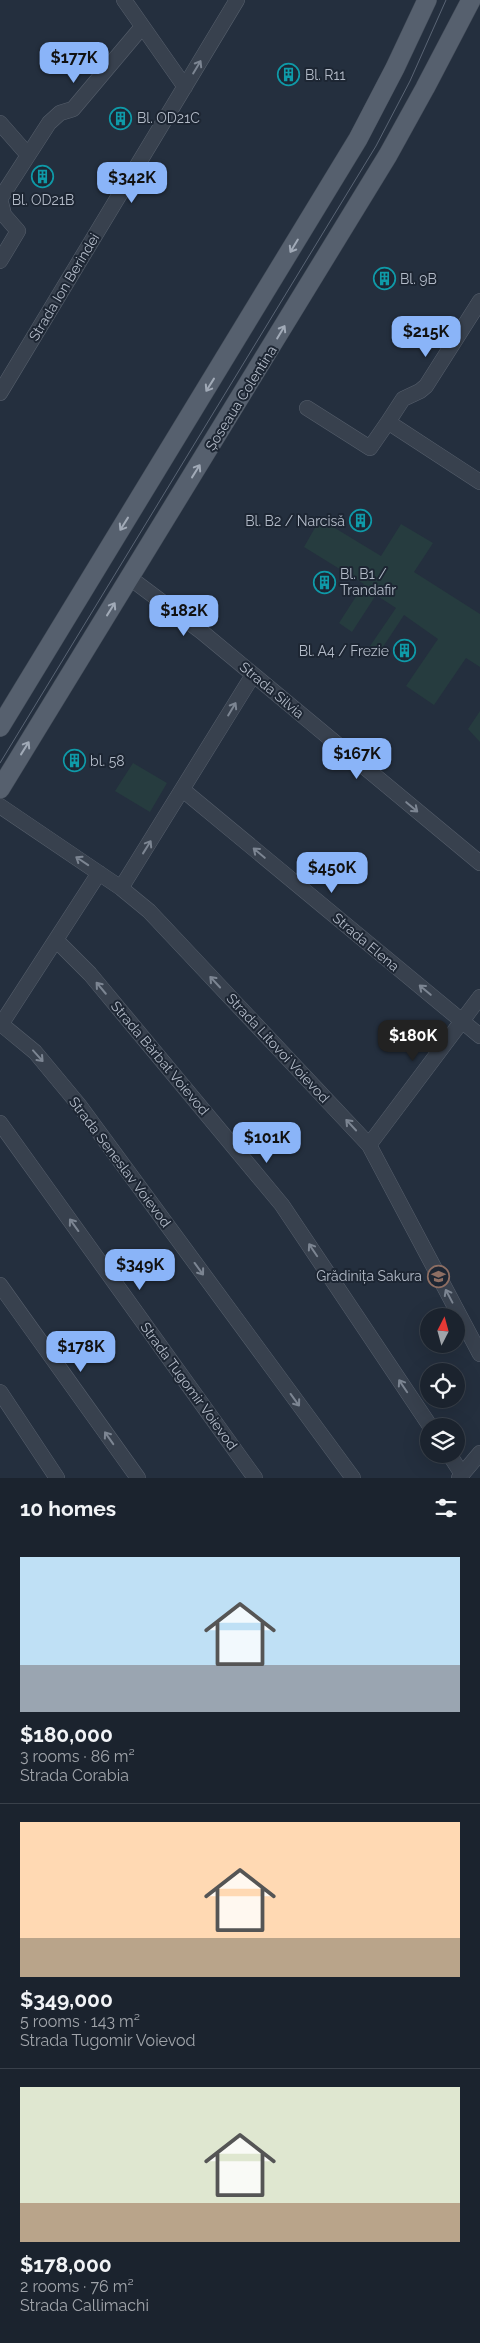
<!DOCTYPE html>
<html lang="en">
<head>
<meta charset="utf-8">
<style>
	:root { --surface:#1b232e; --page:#242b36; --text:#f1f3f6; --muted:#a0a4aa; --line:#39404a; --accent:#8ab4f8 }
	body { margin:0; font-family:Raleway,sans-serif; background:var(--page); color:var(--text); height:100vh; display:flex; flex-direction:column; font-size:19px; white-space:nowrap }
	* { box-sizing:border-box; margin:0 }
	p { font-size:16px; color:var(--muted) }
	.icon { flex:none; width:28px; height:28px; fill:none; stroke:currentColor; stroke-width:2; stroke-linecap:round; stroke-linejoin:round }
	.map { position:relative; height:1478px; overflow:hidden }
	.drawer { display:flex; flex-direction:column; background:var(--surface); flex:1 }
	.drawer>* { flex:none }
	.needle { width:32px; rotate:6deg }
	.controls { position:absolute; left:420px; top:1308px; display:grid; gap:10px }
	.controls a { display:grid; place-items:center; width:45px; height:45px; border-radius:50%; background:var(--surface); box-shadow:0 5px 20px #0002,0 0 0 1px var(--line); font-size:25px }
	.price { position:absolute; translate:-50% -42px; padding:0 11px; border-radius:10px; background:var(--accent); color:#111; font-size:16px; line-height:32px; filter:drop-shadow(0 1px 2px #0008) }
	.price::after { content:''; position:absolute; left:50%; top:30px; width:15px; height:11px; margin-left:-8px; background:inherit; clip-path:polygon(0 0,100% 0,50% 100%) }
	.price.active { background:#222; color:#fff }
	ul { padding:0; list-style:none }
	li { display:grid; align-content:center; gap:10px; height:265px; padding:0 20px }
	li+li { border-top:1px solid var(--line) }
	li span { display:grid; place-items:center; height:155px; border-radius:0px; color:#555 }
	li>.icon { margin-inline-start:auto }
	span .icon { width:90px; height:90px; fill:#fffc; stroke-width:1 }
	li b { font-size:21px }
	h2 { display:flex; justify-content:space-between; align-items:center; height:60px; padding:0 20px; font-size:21px }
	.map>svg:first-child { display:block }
	.green { fill:#263c3f }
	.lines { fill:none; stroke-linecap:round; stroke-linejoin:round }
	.minor-casing { stroke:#565f6c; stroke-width:16 }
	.major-casing { stroke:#414a57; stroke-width:20 }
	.minor { stroke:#38414e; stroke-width:15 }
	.major { stroke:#56606e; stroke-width:19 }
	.tram { stroke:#5a6575; stroke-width:1 }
	.oneway { stroke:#7c8592 }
	.oneway2 { stroke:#a1aab7 }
	.labels { text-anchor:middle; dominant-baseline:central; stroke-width:4; stroke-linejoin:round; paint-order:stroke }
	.poi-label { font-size:14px; fill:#b4bcc9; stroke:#1d2633; text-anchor:start }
	.street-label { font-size:14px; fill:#b4bcc9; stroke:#1d2633 }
</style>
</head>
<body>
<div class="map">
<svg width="480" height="1478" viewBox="0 0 480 1478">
	<rect width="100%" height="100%" fill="#242f3e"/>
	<!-- green -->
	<path class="green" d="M320,519l61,37 20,-32 32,19 -19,29 66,42v53l-14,-9 -32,47 -28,-19 32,-47 -34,-24 -27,41 -9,-7 28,-41 -20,-13 -24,37 -13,-9 25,-39 -60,-37z
		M480,711v31l-12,-13z
		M133,763l34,20 -17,29 -35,-21z"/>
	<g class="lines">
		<defs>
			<path id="minor" d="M124,0l61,87
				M0,123l28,32
				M0,261l18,-30 -14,-16 -4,-16 49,-76 11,-10 13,-4 69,-82
				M0,393l237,-393
				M307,408l63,40 18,-26 92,60
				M388,422l15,-23 17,-8 6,-5 54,-85
				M130,578l72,54 278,231
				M183,790l297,246
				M0,806l121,82 28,23 220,234 111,209
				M121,888l132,-213
				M56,940l34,34 192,231 148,221
				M1,1024l34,28 44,53 274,373
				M0,1026l99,-153
				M0,1123l255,355
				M369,1145l111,-148
				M0,1285l138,193
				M0,1392l57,86
				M449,1454l13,20
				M459,1478l21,-25"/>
			<path id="major" d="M0,727l358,-588 37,-71 32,-68
				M0,789l388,-634 37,-67 46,-88"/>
		</defs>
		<!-- minor casing -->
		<use href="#minor" class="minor-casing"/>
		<!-- major casing -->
		<use href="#major" class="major-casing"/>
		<!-- minor -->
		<use href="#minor" class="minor"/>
		<!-- major -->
		<use href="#major" class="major"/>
		<!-- tram -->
		<path class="tram" d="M0,763l376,-617 34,-65 36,-81"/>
	</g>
	<!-- one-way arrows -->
	<defs><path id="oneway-shaft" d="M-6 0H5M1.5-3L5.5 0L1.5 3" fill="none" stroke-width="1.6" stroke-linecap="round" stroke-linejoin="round" transform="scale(1.25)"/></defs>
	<g class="oneway">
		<use href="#oneway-shaft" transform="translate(197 67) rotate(-59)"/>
		<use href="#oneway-shaft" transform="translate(232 709) rotate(-59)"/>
		<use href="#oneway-shaft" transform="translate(412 807) rotate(40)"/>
		<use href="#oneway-shaft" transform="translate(147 847) rotate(-58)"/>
		<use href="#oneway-shaft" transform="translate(259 853) rotate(-140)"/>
		<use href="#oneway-shaft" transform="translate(82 861) rotate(-146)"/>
		<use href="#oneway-shaft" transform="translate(215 982) rotate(-133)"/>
		<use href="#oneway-shaft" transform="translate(101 988) rotate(-130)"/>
		<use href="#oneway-shaft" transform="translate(425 990) rotate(-140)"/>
		<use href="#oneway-shaft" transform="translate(38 1056) rotate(48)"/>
		<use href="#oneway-shaft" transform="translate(351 1125) rotate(-133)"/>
		<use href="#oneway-shaft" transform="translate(74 1225) rotate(-126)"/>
		<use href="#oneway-shaft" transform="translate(313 1250) rotate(-124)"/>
		<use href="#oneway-shaft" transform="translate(199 1269) rotate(54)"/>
		<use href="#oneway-shaft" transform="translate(449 1296) rotate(-118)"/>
		<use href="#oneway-shaft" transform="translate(403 1386) rotate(-124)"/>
		<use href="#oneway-shaft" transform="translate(295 1400) rotate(54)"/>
		<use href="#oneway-shaft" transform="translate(109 1438) rotate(-125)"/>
	</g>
	<g class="oneway2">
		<use href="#oneway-shaft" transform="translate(294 246) rotate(121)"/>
		<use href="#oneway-shaft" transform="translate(281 332) rotate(-59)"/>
		<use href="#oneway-shaft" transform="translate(210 385) rotate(122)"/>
		<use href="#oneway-shaft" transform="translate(196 471) rotate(-58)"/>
		<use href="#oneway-shaft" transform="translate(124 524) rotate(122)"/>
		<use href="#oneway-shaft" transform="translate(111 609) rotate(-58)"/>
		<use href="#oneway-shaft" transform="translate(25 748) rotate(-58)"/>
	</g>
	<!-- icons -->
	<defs>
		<symbol id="building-ring" viewBox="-11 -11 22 22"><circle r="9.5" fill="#1d2633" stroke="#0f9aa8" stroke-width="1.5"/><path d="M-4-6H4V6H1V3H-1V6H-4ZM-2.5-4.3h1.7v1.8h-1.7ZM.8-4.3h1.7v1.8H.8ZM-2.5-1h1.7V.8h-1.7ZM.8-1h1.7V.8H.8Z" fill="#0f9aa8"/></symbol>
		<symbol id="school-ring" viewBox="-11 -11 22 22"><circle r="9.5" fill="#1d2633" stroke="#8d6e63" stroke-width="1.5"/><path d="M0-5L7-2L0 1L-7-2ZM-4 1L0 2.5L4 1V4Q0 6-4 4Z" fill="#8d6e63"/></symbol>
	</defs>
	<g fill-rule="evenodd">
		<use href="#building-ring" x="276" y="62" width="25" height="25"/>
		<use href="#building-ring" x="108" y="106" width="25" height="25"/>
		<use href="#building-ring" x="30" y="164" width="25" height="25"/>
		<use href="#building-ring" x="372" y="266" width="25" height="25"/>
		<use href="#building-ring" x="348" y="508" width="25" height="25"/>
		<use href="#building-ring" x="312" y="570" width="25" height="25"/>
		<use href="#building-ring" x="392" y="638" width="25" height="25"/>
		<use href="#building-ring" x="62" y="748" width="25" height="25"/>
		<use href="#school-ring" x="426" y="1264" width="25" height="25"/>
	</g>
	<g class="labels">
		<!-- poi labels -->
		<g class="poi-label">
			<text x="305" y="75">Bl. R11</text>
			<text x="137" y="118">Bl. OD21C</text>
			<text x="43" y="200" text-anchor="middle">Bl. OD21B</text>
			<text x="400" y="279">Bl. 9B</text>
			<text x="345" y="521" text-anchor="end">Bl. B2 / Narcisă</text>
			<text x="340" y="574">Bl. B1 /<tspan x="340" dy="16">Trandafir</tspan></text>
			<text x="389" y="651" text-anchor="end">Bl. A4 / Frezie</text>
			<text x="90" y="761">bl. 58</text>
			<text x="422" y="1276" text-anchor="end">Grădinița Sakura</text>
		</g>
		<!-- street labels -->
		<g class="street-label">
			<text transform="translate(64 287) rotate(-59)">Strada Ion Berindei</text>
			<text transform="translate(241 398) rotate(-58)">Șoseaua Colentina</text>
			<text transform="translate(272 690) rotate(40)">Strada Silvia</text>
			<text transform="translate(366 942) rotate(40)">Strada Elena</text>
			<text transform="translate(278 1048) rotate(47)">Strada Litovoi Voievod</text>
			<text transform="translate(160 1058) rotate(50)">Strada Bărbat Voievod</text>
			<text transform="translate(120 1162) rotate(53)">Strada Seneslav Voievod</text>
			<text transform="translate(189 1386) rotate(54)">Strada Tugomir Voievod</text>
		</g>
	</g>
</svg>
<div class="controls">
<a><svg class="needle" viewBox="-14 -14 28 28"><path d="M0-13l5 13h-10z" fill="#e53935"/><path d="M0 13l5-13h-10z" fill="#a0a4aa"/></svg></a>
<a><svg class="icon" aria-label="locate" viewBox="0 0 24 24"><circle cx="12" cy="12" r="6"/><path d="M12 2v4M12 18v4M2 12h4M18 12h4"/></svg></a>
<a><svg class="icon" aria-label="layers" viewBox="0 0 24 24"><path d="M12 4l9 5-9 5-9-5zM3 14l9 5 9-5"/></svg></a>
</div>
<b class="price" style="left:74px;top:84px">$177K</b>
<b class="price" style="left:132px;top:204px">$342K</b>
<b class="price" style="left:426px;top:358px">$215K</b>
<b class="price" style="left:184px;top:637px">$182K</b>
<b class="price" style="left:357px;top:780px">$167K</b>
<b class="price" style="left:332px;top:894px">$450K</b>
<b class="price active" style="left:413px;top:1062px">$180K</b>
<b class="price" style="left:267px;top:1164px">$101K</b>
<b class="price" style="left:140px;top:1291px">$349K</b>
<b class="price" style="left:81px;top:1373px">$178K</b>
</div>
<section class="drawer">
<h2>10 homes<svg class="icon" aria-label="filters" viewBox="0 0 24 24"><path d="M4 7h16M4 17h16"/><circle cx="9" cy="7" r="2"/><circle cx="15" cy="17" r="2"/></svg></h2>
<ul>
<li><span style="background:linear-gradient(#bfe0f5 70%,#9aa5b1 0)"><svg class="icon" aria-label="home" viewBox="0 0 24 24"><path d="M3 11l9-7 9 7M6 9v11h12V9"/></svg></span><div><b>$180,000</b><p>3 rooms · 86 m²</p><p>Strada Corabia</p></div></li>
<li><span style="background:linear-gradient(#ffd9b3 75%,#b9a48a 0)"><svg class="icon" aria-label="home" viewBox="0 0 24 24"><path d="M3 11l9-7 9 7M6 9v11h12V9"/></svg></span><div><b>$349,000</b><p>5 rooms · 143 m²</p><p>Strada Tugomir Voievod</p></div></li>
<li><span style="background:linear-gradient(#dfe7d0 75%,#b9a48a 0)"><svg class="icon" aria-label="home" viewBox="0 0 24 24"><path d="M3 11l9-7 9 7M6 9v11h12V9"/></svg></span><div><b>$178,000</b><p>2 rooms · 76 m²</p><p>Strada Callimachi</p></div></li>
</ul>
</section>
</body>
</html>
